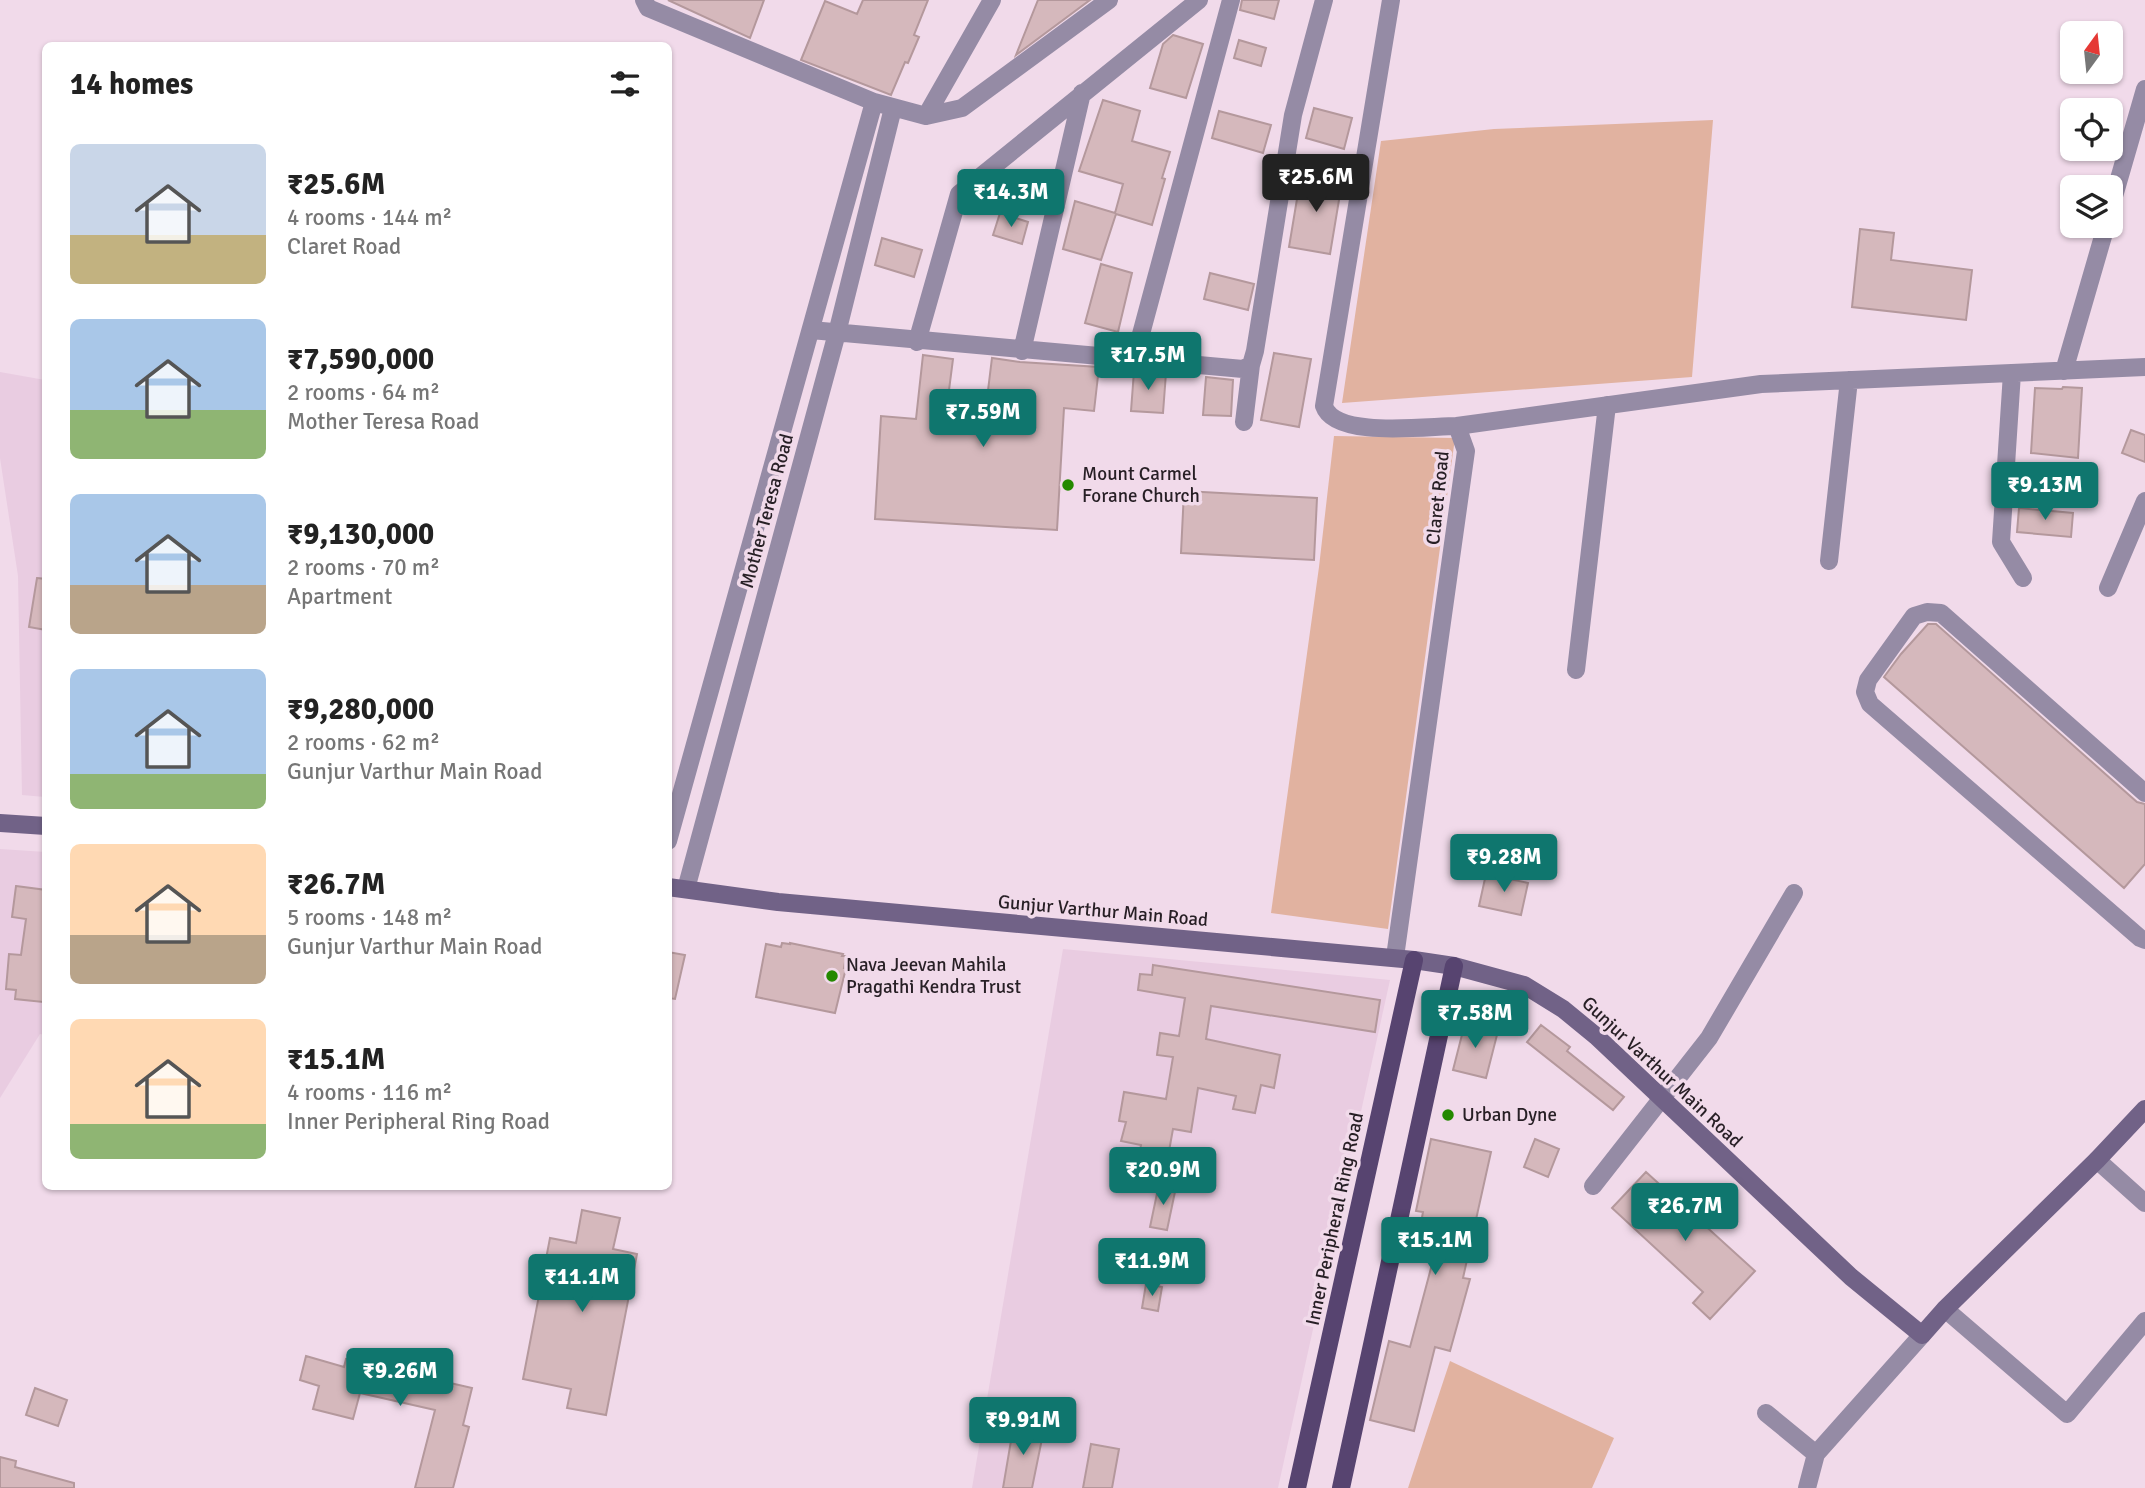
<!DOCTYPE html>
<html lang="en">
<head>
<meta charset="utf-8">
<style>
	:root { --surface:#fff; --page:#f2f2f2; --text:#222; --muted:#767676; --accent:#0f766e }
	body { margin:0; font-family:Signika,sans-serif; background:var(--page); color:var(--text); height:100vh; display:flex; flex-direction:column; font-size:26px; white-space:nowrap }
	* { box-sizing:border-box; margin:0 }
	p { font-size:23px; color:var(--muted) }
	.icon { flex:none; width:38px; height:38px; fill:none; stroke:currentColor; stroke-width:2; stroke-linecap:round; stroke-linejoin:round }
	.map { position:relative; flex:1; overflow:hidden }
	.side { position:absolute; left:42px; top:42px; width:630px; height:1148px; display:flex; flex-direction:column; background:var(--surface); border-radius:10px; box-shadow:0 2px 5px #0004 }
	.side>* { flex:none }
	.needle { width:46px; rotate:15deg }
	.controls { position:absolute; left:2060px; top:21px; display:grid; gap:14px }
	.controls a { display:grid; place-items:center; width:63px; height:63px; border-radius:10px; background:var(--surface); box-shadow:0 2px 5px #0004; font-size:35px }
	.price { position:absolute; translate:-50% -60px; padding:0 16px; border-radius:7px; background:var(--accent); color:#fff; font-size:23px; line-height:46px; filter:drop-shadow(0 2px 4px #0008) }
	.price::after { content:''; position:absolute; left:50%; top:42px; width:21px; height:16px; margin-left:-10px; background:inherit; clip-path:polygon(0 0,100% 0,50% 100%) }
	.price.selected { background:#222; color:#fff }
	ul { padding:0; list-style:none }
	li { display:flex; align-items:center; gap:21px; height:175px; padding:0 28px }
	li span { display:grid; place-items:center; flex:none; width:196px; height:140px; border-radius:10px; color:#555 }
	li>.icon { margin-inline-start:auto }
	span .icon { width:84px; height:84px; fill:#fffc; stroke-width:1 }
	li b { font-size:30px }
	h2 { display:flex; justify-content:space-between; align-items:center; height:84px; padding:0 28px; font-size:30px }
	.map>svg:first-child { display:block }
	.built { fill:#e9cce1 }
	.green { fill:#e1b2a0 }
	.building { fill:#d5b8bc; stroke:#b4989c; stroke-width:2 }
	.lines { fill:none; stroke-linecap:round; stroke-linejoin:round }
	.street { stroke:#958ba5; stroke-width:18 }
	.secondary { stroke:#716287; stroke-width:18 }
	.primary { stroke:#574470; stroke-width:18 }
	.poi-dot { fill:#248900; stroke:#f1daea; stroke-width:2.5 }
	.labels { text-anchor:middle; dominant-baseline:central; stroke-width:7; stroke-linejoin:round; paint-order:stroke }
	.poi-label { font-size:19px; fill:#271f25; stroke:#f1daea; text-anchor:start }
	.street-label { font-size:19px; fill:#271f25; stroke:#f1daea }
</style>
</head>
<body>
<div class="map">
<svg width="2145" height="1488" viewBox="0 0 2145 1488">
	<rect width="100%" height="100%" fill="#f1daea"/>
	<!-- built -->
	<path class="built" d="M0,372l45,8v417l-23,-2 -4,-219 -18,-118z
		M0,849l46,3 -1,183 -5,-1 -40,64z
		M1063,949l327,31 -112,508h-306z"/>
	<!-- green -->
	<path class="green" d="M1713,120l-21,257 -350,26 39,-262 113,-12z
		M1334,436l121,2 -67,491 -117,-16 48,-346z
		M1450,1361l164,77 -22,50h-184z"/>
	<!-- building -->
	<path class="building" d="M668,0h96l-14,38z
		M863,0h65l-14,35 5,2 -11,26 -3,-1 -14,33 -90,-35 24,-59 32,13z
		M1038,0h52l-74,55z
		M1242,0h37l-5,19 -34,-9z
		M1173,35l30,9 -17,54 -36,-10 13,-44z
		M1239,40l27,8 -5,18 -27,-8z
		M1103,100l37,11 -8,30 38,11 -8,26 3,1 -13,46 -36,-11 -15,46 -38,-11 12,-48 40,12 8,-29 -44,-13z
		M1314,108l38,10 -8,31 -38,-11z
		M1219,111l52,14 -8,28 -51,-15z
		M1301,175l41,7 -12,72 -41,-7z
		M1000,213l28,9 -6,22 -29,-9z
		M1860,229l34,4 -3,27 81,10 -6,50 -114,-13z
		M882,238l40,12 -8,27 -39,-12z
		M1101,264l31,9 -14,59 -33,-9z
		M1210,273l44,11 -6,26 -44,-11z
		M1274,353l37,6 -12,68 -38,-7z
		M923,355l30,4 -8,62 39,2 8,-65 28,4 79,5 -5,44 -30,-3 -7,122 -182,-11 6,-103 35,3z
		M1134,371l32,2 -3,40 -32,-2z
		M1206,377l27,3 -2,36 -28,-1z
		M2063,387l19,1 -4,70 -47,-5 4,-65 27,1z
		M2131,430l14,5v27l-23,-9z
		M1184,491l133,7 -3,62 -133,-7z
		M2019,508l54,5 -2,24 -54,-5z
		M37,578l9,1v51l-17,-3z
		M1928,624h8l201,178 8,2v60l-21,24 -240,-211 17,-23z
		M1486,874l42,9 -7,32 -42,-9z
		M16,886l30,4v102l-3,10 -28,-3 1,-9 -10,-1 3,-35 12,1 5,-36 -14,-2z
		M782,943l8,1v-1l53,11 -1,2h4l-2,12h2l-11,45 -79,-16 10,-53 15,3z
		M668,952l17,3 -10,44 -7,-1z
		M1153,965l227,35 -5,32 -164,-26 -5,33 74,16 -6,33 -13,-3 -6,28 -22,-4 3,-13 -38,-8 -7,44 -18,-3 -8,44 -28,-5 4,-23 -20,-4 5,-19 -7,-1 5,-29 42,7 7,-42 -16,-2 3,-22 19,3 6,-38 -47,-8 2,-16 12,1z
		M1465,1023l33,8 -12,47 -33,-8z
		M1541,1025l29,22 -3,4 57,46 -11,13 -86,-68z
		M1431,1139l60,13 -28,126 7,1 -20,72 -15,-4 -21,84 -44,-11 19,-79 21,6 25,-94 -19,-4 7,-37 -7,-1z
		M1535,1139l24,10 -11,28 -24,-10z
		M1646,1172l109,99 -45,48 -17,-16 10,-11 -91,-84z
		M1159,1184l17,3 -9,43 -17,-3z
		M582,1210l38,8 -7,31 24,5 -31,161 -39,-7 4,-19 -48,-10 27,-141 26,5z
		M1146,1284l16,3 -4,24 -16,-3z
		M306,1356l38,11 2,-8 126,29 -9,37 6,2 -16,61h-38l20,-78 -75,-17 -7,26 -40,-10 6,-23 -19,-6z
		M35,1388l32,12 -9,26 -32,-11z
		M1014,1423l30,6 -12,59h-29z
		M1091,1444l28,5 -7,39h-29z
		M0,1457l16,4 -1,6 59,16v5h-74z"/>
	<g class="lines">
		<!-- street -->
		<path class="street" d="M644,0l4,8 226,94 52,14 36,-8 147,-108
			M1391,0l-67,406c11,33 103,20 133,20l9,25 -71,506
			M926,116l66,-116
			M2110,210l35,-121
			M811,330l432,39 8,-4 4,-14 38,-236 31,-115
			M917,342l42,-148 240,-194
			M1022,351l60,-258
			M1134,360l97,-360
			M2064,371l42,-145
			M2012,373l-11,169 22,36
			M1244,422l7,-57
			M1457,426l304,-42 384,-17
			M1829,561l20,-181
			M2108,588l37,-87
			M1576,670l31,-265
			M2145,793l-204,-180 -14,-1 -13,4 -46,64 -3,12 5,12 270,234 5,2
			M668,841l206,-739
			M686,889l151,-556 56,-225
			M2097,1160l48,43
			M1593,1186l116,-148 85,-145
			M1945,1309l122,105 78,-93
			M1766,1413l50,41
			M1807,1488l9,-34 106,-119"/>
		<!-- secondary -->
		<path class="secondary" d="M0,823l46,3
			M668,887l110,15 636,58 40,6 70,19 39,24 33,27 255,241 71,58 23,-26 152,-149 48,-51"/>
		<!-- primary -->
		<path class="primary" d="M1297,1488l117,-528
			M1341,1488l113,-522"/>
	</g>
	<!-- markers -->
	<g class="poi-dot">
		<circle cx="1068" cy="485" r="7"/>
		<circle cx="832" cy="976" r="7"/>
		<circle cx="1448" cy="1115" r="7"/>
	</g>
	<g class="labels">
		<!-- poi labels -->
		<g class="poi-label">
			<text x="1082" y="474">Mount Carmel<tspan x="1082" dy="22">Forane Church</tspan></text>
			<text x="846" y="965">Nava Jeevan Mahila<tspan x="846" dy="22">Pragathi Kendra Trust</tspan></text>
			<text x="1462" y="1115">Urban Dyne</text>
		</g>
		<!-- street labels -->
		<g class="street-label">
			<text transform="translate(1438 498) rotate(-84)">Claret Road</text>
			<text transform="translate(767 511) rotate(-75)">Mother Teresa Road</text>
			<text transform="translate(1103 911) rotate(5)">Gunjur Varthur Main Road</text>
			<text transform="translate(1662 1072) rotate(43)">Gunjur Varthur Main Road</text>
			<text transform="translate(1335 1219) rotate(-78)">Inner Peripheral Ring Road</text>
		</g>
	</g>
</svg>
<div class="controls">
<a><svg class="needle" viewBox="-14 -14 28 28"><path d="M0-13l5 13h-10z" fill="#e53935"/><path d="M0 13l5-13h-10z" fill="#767676"/></svg></a>
<a><svg class="icon" aria-label="locate" viewBox="0 0 24 24"><circle cx="12" cy="12" r="6"/><path d="M12 2v4M12 18v4M2 12h4M18 12h4"/></svg></a>
<a><svg class="icon" aria-label="layers" viewBox="0 0 24 24"><path d="M12 4l9 5-9 5-9-5zM3 14l9 5 9-5"/></svg></a>
</div>
<b class="price selected" style="left:1316px;top:214px">₹25.6M</b>
<b class="price" style="left:1011px;top:229px">₹14.3M</b>
<b class="price" style="left:1148px;top:392px">₹17.5M</b>
<b class="price" style="left:983px;top:449px">₹7.59M</b>
<b class="price" style="left:2045px;top:522px">₹9.13M</b>
<b class="price" style="left:1504px;top:894px">₹9.28M</b>
<b class="price" style="left:1475px;top:1050px">₹7.58M</b>
<b class="price" style="left:1163px;top:1207px">₹20.9M</b>
<b class="price" style="left:1685px;top:1243px">₹26.7M</b>
<b class="price" style="left:1435px;top:1277px">₹15.1M</b>
<b class="price" style="left:1152px;top:1298px">₹11.9M</b>
<b class="price" style="left:582px;top:1314px">₹11.1M</b>
<b class="price" style="left:400px;top:1408px">₹9.26M</b>
<b class="price" style="left:1023px;top:1457px">₹9.91M</b>
<section class="side">
<h2>14 homes<svg class="icon" aria-label="filters" viewBox="0 0 24 24"><path d="M4 7h16M4 17h16"/><circle cx="9" cy="7" r="2"/><circle cx="15" cy="17" r="2"/></svg></h2>
<ul>
<li><span style="background:linear-gradient(#c9d6e8 65%,#c2b280 0)"><svg class="icon" aria-label="home" viewBox="0 0 24 24"><path d="M3 11l9-7 9 7M6 9v11h12V9"/></svg></span><div><b>₹25.6M</b><p>4 rooms · 144 m²</p><p>Claret Road</p></div></li>
<li><span style="background:linear-gradient(#a9c7e8 65%,#8fb573 0)"><svg class="icon" aria-label="home" viewBox="0 0 24 24"><path d="M3 11l9-7 9 7M6 9v11h12V9"/></svg></span><div><b>₹7,590,000</b><p>2 rooms · 64 m²</p><p>Mother Teresa Road</p></div></li>
<li><span style="background:linear-gradient(#a9c7e8 65%,#b9a48a 0)"><svg class="icon" aria-label="home" viewBox="0 0 24 24"><path d="M3 11l9-7 9 7M6 9v11h12V9"/></svg></span><div><b>₹9,130,000</b><p>2 rooms · 70 m²</p><p>Apartment</p></div></li>
<li><span style="background:linear-gradient(#a9c7e8 75%,#8fb573 0)"><svg class="icon" aria-label="home" viewBox="0 0 24 24"><path d="M3 11l9-7 9 7M6 9v11h12V9"/></svg></span><div><b>₹9,280,000</b><p>2 rooms · 62 m²</p><p>Gunjur Varthur Main Road</p></div></li>
<li><span style="background:linear-gradient(#ffd9b3 65%,#b9a48a 0)"><svg class="icon" aria-label="home" viewBox="0 0 24 24"><path d="M3 11l9-7 9 7M6 9v11h12V9"/></svg></span><div><b>₹26.7M</b><p>5 rooms · 148 m²</p><p>Gunjur Varthur Main Road</p></div></li>
<li><span style="background:linear-gradient(#ffd9b3 75%,#8fb573 0)"><svg class="icon" aria-label="home" viewBox="0 0 24 24"><path d="M3 11l9-7 9 7M6 9v11h12V9"/></svg></span><div><b>₹15.1M</b><p>4 rooms · 116 m²</p><p>Inner Peripheral Ring Road</p></div></li>
</ul>
</section>
</div>
</body>
</html>
